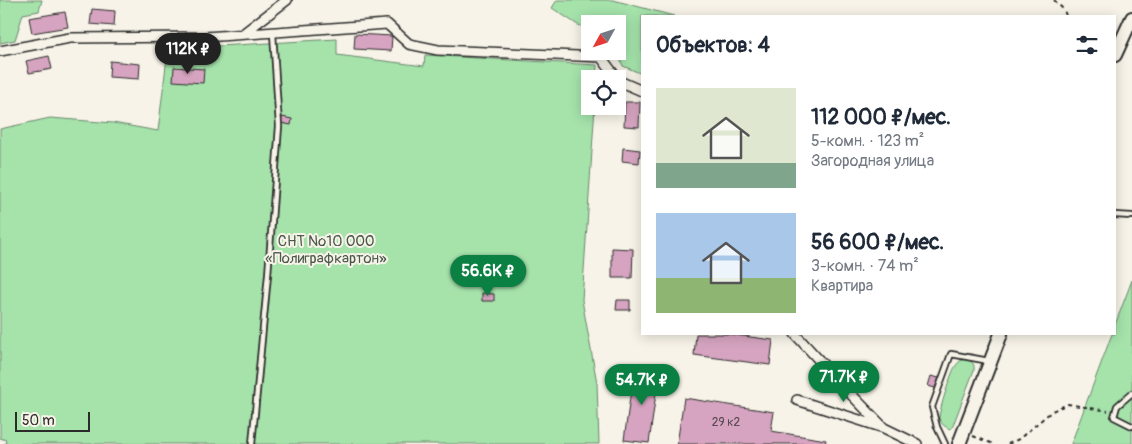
<!DOCTYPE html>
<html lang="ru">
<head>
<meta charset="utf-8">
<style>
	:root { --surface:#fff; --page:#f6f6f7; --text:#1f2937; --muted:#747a83; --accent:#0b8043 }
	body { margin:0; font-family:Pangolin,sans-serif; background:var(--page); color:var(--text); height:100vh; display:flex; flex-direction:column; font-size:19px; white-space:nowrap }
	* { box-sizing:border-box; margin:0 }
	p { font-size:16px; color:var(--muted) }
	.icon { flex:none; width:28px; height:28px; fill:none; stroke:currentColor; stroke-width:2; stroke-linecap:round; stroke-linejoin:round }
	.map { position:relative; flex:1; overflow:hidden }
	.sheet { position:absolute; left:641px; top:15px; width:475px; height:320px; display:flex; flex-direction:column; background:var(--surface); border-radius:0px; box-shadow:0 2px 12px #0003 }
	.sheet>* { flex:none }
	.needle { width:32px; rotate:230deg }
	.buttons { position:absolute; left:581px; top:15px; display:grid; gap:10px }
	.buttons a { display:grid; place-items:center; width:45px; height:45px; border-radius:0px; background:var(--surface); box-shadow:0 2px 12px #0003; font-size:25px }
	.scale { position:absolute; left:15px; bottom:12px; width:75px; box-sizing:border-box; padding-left:5px; border:2px solid #2b2b2b; border-top:0; font-size:14px; line-height:18px; white-space:nowrap; color:#2b2b2b; -webkit-text-stroke:4px #f7f3e8; paint-order:stroke }
	.price { position:absolute; translate:-50% -42px; padding:0 11px; border-radius:18px; background:var(--accent); color:#fff; font-size:16px; line-height:32px; filter:drop-shadow(0 1px 2px #0008) }
	.price::after { content:''; position:absolute; left:50%; top:30px; width:15px; height:11px; margin-left:-8px; background:inherit; clip-path:polygon(0 0,100% 0,50% 100%) }
	.price.selected { background:#222; color:#fff }
	ul { padding:0; list-style:none }
	li { display:flex; align-items:center; gap:15px; height:125px; padding:0 15px }
	li span { display:grid; place-items:center; flex:none; width:140px; height:100px; border-radius:0px; color:#555 }
	li>.icon { margin-inline-start:auto }
	span .icon { width:60px; height:60px; fill:#fffc; stroke-width:1 }
	li b { font-size:21px }
	h2 { display:flex; justify-content:space-between; align-items:center; height:60px; padding:0 15px; font-size:21px }
	.map>svg:first-child { display:block }
	.green { fill:#a5e3ab; stroke:#68876b }
	.building { fill:#d6a4c0; stroke:#2b2b2b }
	.lines { fill:none; stroke-linecap:round; stroke-linejoin:round }
	.service-casing { stroke:#2b2b2b; stroke-width:8 }
	.minor-casing { stroke:#2b2b2b; stroke-width:12 }
	.primary-casing { stroke:#2b2b2b; stroke-width:16 }
	.path { stroke:#2b2b2b; stroke-width:2; stroke-dasharray:4 4; stroke-linecap:butt }
	.service { stroke:#f7f3e8; stroke-width:4.5 }
	.minor { stroke:#f7f3e8; stroke-width:9 }
	.primary { stroke:#f7f3e8; stroke-width:12 }
	.labels { text-anchor:middle; dominant-baseline:central; stroke-width:4; stroke-linejoin:round; paint-order:stroke }
	.number-label { font-size:12px; fill:#564950 }
	.park-label { font-size:15px; fill:#4a594b; stroke:#f7f3e8 }
</style>
</head>
<body>
<div class="map">
<svg width="1132" height="444" viewBox="0 0 1132 444">
	<rect width="100%" height="100%" fill="#f7f3e8"/>
	<filter id="ink" filterUnits="userSpaceOnUse"><feTurbulence type="fractalNoise" baseFrequency=".02" numOctaves="2"/><feDisplacementMap in="SourceGraphic" scale="10" xChannelSelector="R" yChannelSelector="G"/><feConvolveMatrix kernelMatrix="1 2 1 2 8 2 1 2 1" color-interpolation-filters="sRGB"/></filter>
	<g filter="url(#ink)">
		<!-- green -->
		<path class="green" d="M0,0h42l-3,11 -16,3 -8,26 -15,3z
			M557,0h56l61,16h-32v58l-19,-8 -7,-15h2v-27h-28v5l-12,-4 -26,-17z
			M337,39v16l87,11 1,-11 172,10 -1,14h-6v27h5l-13,194 15,83 2,61h-594l1,-4 -6,-2v-309l50,-11 63,5 45,8 10,-82z
			M1132,280v164h-61l41,-110h3v-9z
			M964,359c7,1 11,4 10,11l-22,58 -2,1c-5,-2 -10,-6 -11,-11 0,-7 12,-45 16,-51 2,-4 5,-6 9,-8z"/>
		<!-- building -->
		<path class="building" d="M92,9l23,2 -1,15 -24,-2z
			M65,12l3,15 -36,6 -3,-15z
			M355,34l37,2 -1,15 -37,-2z
			M49,56l3,13 -23,4 -3,-12z
			M110,61l30,3 -1,15 -30,-2z
			M174,67l30,2 -1,14 -30,-2z
			M625,102h15l-1,25 -15,-1z
			M282,117l10,2 -1,6 -10,-2z
			M623,148l17,2 -1,13 -17,-2z
			M612,248l21,1 -1,29h-20z
			M482,293l12,1v7h-12z
			M617,300h13v10h-14z
			M696,334h32l45,6 -3,25 -76,-10z
			M634,369l25,3 -10,71 -25,-3z
			M931,376l8,2 -4,10 -7,-2z
			M684,398l90,14 -3,19 55,9 -1,4h-148z"/>
		<g class="lines">
			<defs>
				<path id="service" d="M1115,215l17,1
					M1132,393l-15,13 -3,11 18,9
					M252,444l16,-169 11,-149 -6,-93
					M945,444l-8,-17 -5,-20 19,-53 38,7"/>
				<path id="minor" d="M244,33l43,-33
					M0,51l70,-13 135,-1 182,-13 22,20 29,6 163,7 18,24 23,10
					M795,334l46,50 43,44 33,16
					M797,400l84,27"/>
				<path id="primary" d="M1115,55l17,-37
					M959,444l42,-110"/>
			</defs>
			<!-- service casing -->
			<use href="#service" class="service-casing"/>
			<!-- minor casing -->
			<use href="#minor" class="minor-casing"/>
			<!-- primary casing -->
			<use href="#primary" class="primary-casing"/>
			<!-- path -->
			<path class="path" d="M1054,0l10,10 2,6
				M973,436l20,8
				M1008,444l11,-5 33,-28 16,-7 40,7"/>
			<!-- service -->
			<use href="#service" class="service"/>
			<!-- minor -->
			<use href="#minor" class="minor"/>
			<!-- primary -->
			<use href="#primary" class="primary"/>
		</g>
	</g>
	<g class="labels">
		<!-- number labels -->
		<g class="number-label">
			<text x="726" y="422">29 к2</text>
		</g>
		<!-- park labels -->
		<g class="park-label">
			<text x="326" y="241">СНТ №10 ООО<tspan x="326" dy="17">«Полиграфкартон»</tspan></text>
		</g>
	</g>
</svg>
<div class="buttons">
<a><svg class="needle" viewBox="-14 -14 28 28"><path d="M0-13l5 13h-10z" fill="#e53935"/><path d="M0 13l5-13h-10z" fill="#747a83"/></svg></a>
<a><svg class="icon" aria-label="locate" viewBox="0 0 24 24"><circle cx="12" cy="12" r="6"/><path d="M12 2v4M12 18v4M2 12h4M18 12h4"/></svg></a>
</div>
<div class="scale">50 m</div>
<b class="price selected" style="left:188px;top:75px">112K ₽</b>
<b class="price" style="left:488px;top:297px">56.6K ₽</b>
<b class="price" style="left:844px;top:403px">71.7K ₽</b>
<b class="price" style="left:642px;top:406px">54.7K ₽</b>
<section class="sheet">
<h2>Объектов: 4<svg class="icon" aria-label="filters" viewBox="0 0 24 24"><path d="M4 7h16M4 17h16"/><circle cx="9" cy="7" r="2"/><circle cx="15" cy="17" r="2"/></svg></h2>
<ul>
<li><span style="background:linear-gradient(#dfe7d0 75%,#7fa58c 0)"><svg class="icon" aria-label="home" viewBox="0 0 24 24"><path d="M3 11l9-7 9 7M6 9v11h12V9"/></svg></span><div><b>112 000 ₽/мес.</b><p>5-комн. · 123 m²</p><p>Загородная улица</p></div></li>
<li><span style="background:linear-gradient(#a9c7e8 65%,#8fb573 0)"><svg class="icon" aria-label="home" viewBox="0 0 24 24"><path d="M3 11l9-7 9 7M6 9v11h12V9"/></svg></span><div><b>56 600 ₽/мес.</b><p>3-комн. · 74 m²</p><p>Квартира</p></div></li>
</ul>
</section>
</div>
</body>
</html>
